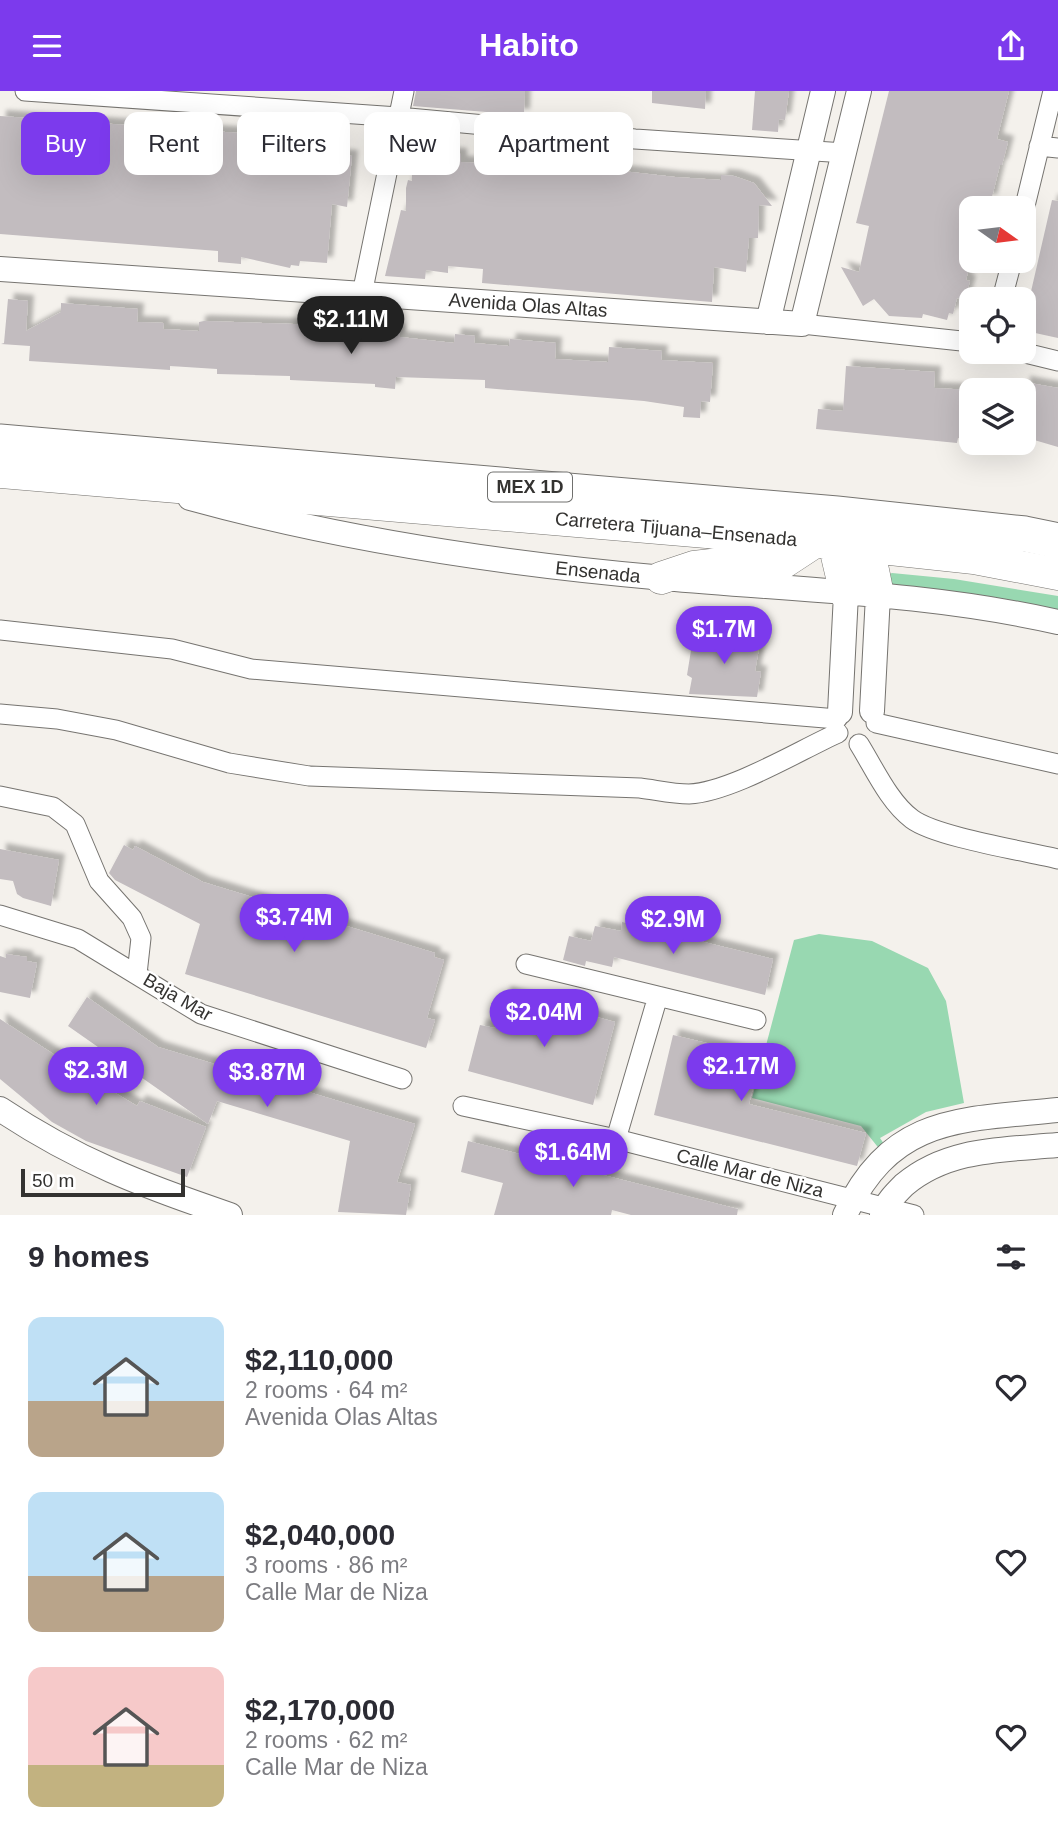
<!DOCTYPE html>
<html lang="en">
<head>
<meta charset="utf-8">
<style>
	:root { --surface:#fff; --page:#f2f2f3; --text:#2b2b33; --muted:#7c7c81; --accent:#7c3aed }
	body { margin:0; font-family:Helvetica,sans-serif; background:var(--page); color:var(--text); height:100vh; display:flex; flex-direction:column; font-size:26px; white-space:nowrap }
	* { box-sizing:border-box; margin:0 }
	p { font-size:23px; color:var(--muted) }
	.icon { flex:none; width:38px; height:38px; fill:none; stroke:currentColor; stroke-width:2; stroke-linecap:round; stroke-linejoin:round }
	.map { position:relative; height:1124px; overflow:hidden }
	.drawer { display:flex; flex-direction:column; background:var(--surface); flex:1 }
	.drawer>* { flex:none }
	.top-card { position:absolute; left:21px; top:21px; width:700px; height:63px; display:flex; gap:14px }
	.needle { width:46px; rotate:104deg }
	.fabs { position:absolute; left:959px; top:105px; display:grid; gap:14px }
	.fabs a { display:grid; place-items:center; width:77px; height:77px; border-radius:14px; background:var(--surface); box-shadow:0 7px 28px #0002; font-size:35px }
	.scale { position:absolute; left:21px; bottom:18px; width:164px; box-sizing:border-box; padding-left:7px; border:4px solid #333230; border-top:0; font-size:19px; line-height:24px; white-space:nowrap; color:#333230; -webkit-text-stroke:5px #fff; paint-order:stroke }
	.price { position:absolute; translate:-50% -60px; padding:0 16px; border-radius:24px; background:var(--accent); color:#fff; font-size:23px; line-height:46px; filter:drop-shadow(0 2px 4px #0008) }
	.price::after { content:''; position:absolute; left:50%; top:42px; width:21px; height:16px; margin-left:-10px; background:inherit; clip-path:polygon(0 0,100% 0,50% 100%) }
	.price.selected { background:#222; color:#fff }
	ul { padding:0; list-style:none }
	li { display:flex; align-items:center; gap:21px; height:175px; padding:0 28px }
	li span { display:grid; place-items:center; flex:none; width:196px; height:140px; border-radius:14px; color:#555 }
	li>.icon { margin-inline-start:auto }
	span .icon { width:84px; height:84px; fill:#fffc; stroke-width:1 }
	li b { font-size:30px }
	h2 { display:flex; justify-content:space-between; align-items:center; height:84px; padding:0 28px; font-size:30px }
	.pill { padding:0 24px; border-radius:14px; background:var(--surface); box-shadow:0 7px 28px #0002; font-size:24px; line-height:63px }
	.pill.selected { background:var(--accent); color:#fff }
	header { display:flex; justify-content:space-between; align-items:center; height:91px; padding:0 28px; background:var(--accent); color:#fff; font-size:32px; font-weight:700 }
	.map>svg:first-child { display:block }
	.green { fill:#98d8b1 }
	.building { fill:#c2bcbf; filter:url(#shadow) }
	.lines { fill:none; stroke-linecap:round; stroke-linejoin:round }
	.minor-casing { stroke:#767470; stroke-width:21 }
	.tertiary-casing { stroke:#767470; stroke-width:26 }
	.trunk-casing { stroke:#767470; stroke-width:33 }
	.motorway-casing { stroke:#767470; stroke-width:37 }
	.minor { stroke:#fff; stroke-width:19 }
	.tertiary { stroke:#fff; stroke-width:24 }
	.trunk { stroke:#fff; stroke-width:32 }
	.motorway { stroke:#fff; stroke-width:35 }
	.labels { text-anchor:middle; dominant-baseline:central; stroke-width:5; stroke-linejoin:round; paint-order:stroke }
	.shield { fill:#fff; stroke:#70706e; stroke-width:2 }
	.shield-label { font-size:18px; font-weight:bold; fill:#333230 }
	.street-label { font-size:19px; fill:#333230; stroke:#fff }
</style>
</head>
<body>
<header><svg class="icon" aria-label="menu" viewBox="0 0 24 24"><path d="M4 6h16M4 12h16M4 18h16"/></svg>Habito<svg class="icon" aria-label="share" viewBox="0 0 24 24"><path d="M12 15V3M7 8l5-5 5 5M5 13v7h14v-7"/></svg></header>
<div class="map">
<svg width="1058" height="1124" viewBox="0 0 1058 1124">
	<defs>
		<filter id="shadow"><feDropShadow dx="6" dy="-6" stdDeviation="2" flood-color="#0004"/></filter>
	</defs>
	<rect width="100%" height="100%" fill="#f4f1ec"/>
	<!-- green -->
	<path class="green" d="M892,482l62,6 104,17v22l-166,-24 -5,-19z
		M819,843l53,7 56,27 18,33 18,102 -38,9 -46,26 8,12 -7,1 -20,-25 -109,-28 42,-158z"/>
	<!-- building -->
	<path class="building" d="M416,0h109l-1,24 -111,-9z
		M652,0h54l-1,18 -53,-6z
		M755,0h34l-4,29 -6,-1 -1,13 -26,-2z
		M889,0h120l-12,48 11,3 -6,23h-2l-9,36 -13,-3 -3,10h-4v52l-5,20 4,1 -5,19 -8,-2 -4,16 -4,-1 -2,7 -24,-6 -1,4 -33,-2 -15,-17 -11,7 -22,-39 18,5 10,-46 -13,-3z
		M0,25l297,21v5l31,3 10,10 14,1 -5,51 -15,-3 -5,59 -27,-2 -1,5 -8,-1 -1,3 -49,-11v7l-23,-2v-11l-218,-17z
		M417,61l44,2v8l36,2 7,7 30,3 1,-10 42,4 6,-4h30v6l62,7 46,3v-5l13,1 20,7 18,23 -13,-1 -1,33h-9l-3,34 -32,-5 -2,35 -230,-19 1,-14 -35,-3v7l-22,-3 -1,9 -40,-3 16,-66 5,1v-23l2,-8 4,1v-15h4z
		M1052,109l6,1v137l-32,-7 2,-8 -4,-1z
		M8,208l20,2 -2,30 35,-19v-9l77,6 -1,13 27,1 -1,6 36,2v-9l5,-1 148,5 48,4v7l54,6 1,-9 20,2 -1,7 35,3 1,-7 46,4 -1,16 53,3 1,-15 53,4 -1,9 52,3 -3,39 -9,-1 -1,17 -17,-1 1,-10 -40,-6 -159,-13v-8l-89,-3 -1,12 -20,-2v-3l-85,-4v-4l-73,-2v-5l-47,-3v4l-141,-9 1,-15 -29,-2 3,-1z
		M846,275l89,6 -1,16 37,2v48h-13l-1,5 -141,-14 2,-20 25,2z
		M1024,291l34,6v59l-34,-10z
		M694,541l19,3 13,-3 13,8 21,3 -5,28 6,1 -4,25 -68,-3 3,-16 -5,-3z
		M124,754l9,5 2,-4 68,36 232,71 -1,4 10,3 -17,58 8,2 -9,28 -241,-74 15,-50 -85,-44 -6,-7z
		M0,758l59,11 -8,46 -28,-8 -6,-4 -4,-13 -13,-2z
		M622,831l151,37 -8,36 -151,-38 -2,10 -26,-6 -1,5 -22,-6 6,-24 22,5 4,-15 26,5z
		M6,863l21,3v4l10,2 -7,35 -30,-6v-36l6,2z
		M505,901l110,30 -22,83 -125,-34 12,-46 15,3z
		M87,906l71,50 257,77 -18,58 14,3 -5,30 -68,-3 12,-71 -133,-40 -9,23 -140,-98z
		M0,928l73,48 -3,6 37,15 30,18 3,-5 66,26 -19,50 -101,-36 -34,-19 -52,-43z
		M673,944l88,21 -12,48 117,29 -9,33 -203,-51z
		M468,1050l270,68 -1,6h-106l-19,-5 -1,5h-117l9,-32 -42,-11z"/>
	<g class="lines">
		<defs>
			<path id="minor" d="M25,0l373,26 237,22 210,14
				M1039,55l19,2
				M1024,119l29,-119
				M362,203l42,-203
				M1002,208l10,-38
				M802,233l169,18
				M1021,261l37,9
				M0,539l172,19 79,20 586,50
				M0,623l57,5 59,11 113,33 80,13 331,12c16,2 33,6 49,6 42,-2 109,-43 149,-61
				M876,632l182,41
				M859,653c15,24 30,58 53,75 24,18 113,32 146,40
				M0,705l53,11 22,17 24,57 33,37 9,20 -4,36
				M0,824l78,24 123,75 201,65
				M526,873l230,56
				M463,1015l153,33 298,76
				M616,1048l42,-143"/>
			<path id="tertiary" d="M0,178l802,55 57,-233
				M768,231l55,-231
				M190,407c156,43 314,66 474,80 131,12 265,15 394,44
				M872,620l6,-116
				M840,621l6,-118
				M0,1018c76,51 144,77 230,106
				M845,1124c47,-100 116,-95 213,-105
				M882,1124c4,-12 13,-21 22,-30 44,-37 99,-35 154,-40"/>
			<path id="trunk" d="M0,381l834,71 140,15 84,16
				M834,452l12,51
				M868,455l10,49
				M661,487l33,-11 35,-4 55,-1 32,-21"/>
			<path id="motorway" d="M0,351l837,72 188,20 33,7"/>
		</defs>
		<!-- minor casing -->
		<use href="#minor" class="minor-casing"/>
		<!-- tertiary casing -->
		<use href="#tertiary" class="tertiary-casing"/>
		<!-- trunk casing -->
		<use href="#trunk" class="trunk-casing"/>
		<!-- motorway casing -->
		<use href="#motorway" class="motorway-casing"/>
		<!-- minor -->
		<use href="#minor" class="minor"/>
		<!-- tertiary -->
		<use href="#tertiary" class="tertiary"/>
		<!-- trunk -->
		<use href="#trunk" class="trunk"/>
		<!-- motorway -->
		<use href="#motorway" class="motorway"/>
	</g>
	<g class="labels">
		<!-- shield labels -->
		<rect class="shield" x="488" y="381.5" width="84" height="29" rx="5"/>
		<g class="shield-label">
			<text x="530" y="396">MEX 1D</text>
		</g>
		<!-- street labels -->
		<g class="street-label">
			<text transform="translate(528 214) rotate(4)">Avenida Olas Altas</text>
			<text transform="translate(676 438) rotate(5)">Carretera Tijuana–Ensenada</text>
			<text transform="translate(598 481) rotate(6)">Ensenada</text>
			<text transform="translate(178 906) rotate(30)">Baja Mar</text>
			<text transform="translate(750 1082) rotate(14)">Calle Mar de Niza</text>
		</g>
	</g>
</svg>
<div class="fabs">
<a><svg class="needle" viewBox="-14 -14 28 28"><path d="M0-13l5 13h-10z" fill="#e53935"/><path d="M0 13l5-13h-10z" fill="#7c7c81"/></svg></a>
<a><svg class="icon" aria-label="locate" viewBox="0 0 24 24"><circle cx="12" cy="12" r="6"/><path d="M12 2v4M12 18v4M2 12h4M18 12h4"/></svg></a>
<a><svg class="icon" aria-label="layers" viewBox="0 0 24 24"><path d="M12 4l9 5-9 5-9-5zM3 14l9 5 9-5"/></svg></a>
</div>
<div class="scale">50 m</div>
<b class="price selected" style="left:351px;top:265px">$2.11M</b>
<b class="price" style="left:724px;top:575px">$1.7M</b>
<b class="price" style="left:294px;top:863px">$3.74M</b>
<b class="price" style="left:673px;top:865px">$2.9M</b>
<b class="price" style="left:544px;top:958px">$2.04M</b>
<b class="price" style="left:741px;top:1012px">$2.17M</b>
<b class="price" style="left:96px;top:1016px">$2.3M</b>
<b class="price" style="left:267px;top:1018px">$3.87M</b>
<b class="price" style="left:573px;top:1098px">$1.64M</b>
<div class="top-card">
<a class="pill selected">Buy</a>
<a class="pill">Rent</a>
<a class="pill">Filters</a>
<a class="pill">New</a>
<a class="pill">Apartment</a>
</div>
</div>
<section class="drawer">
<h2>9 homes<svg class="icon" aria-label="filters" viewBox="0 0 24 24"><path d="M4 7h16M4 17h16"/><circle cx="9" cy="7" r="2"/><circle cx="15" cy="17" r="2"/></svg></h2>
<ul>
<li><span style="background:linear-gradient(#bfe0f5 60%,#b9a48a 0)"><svg class="icon" aria-label="home" viewBox="0 0 24 24"><path d="M3 11l9-7 9 7M6 9v11h12V9"/></svg></span><div><b>$2,110,000</b><p>2 rooms · 64 m²</p><p>Avenida Olas Altas</p></div><svg class="icon" aria-label="heart" viewBox="0 0 24 24"><path d="M12 20l-8-8c-3-5 5-10 8-4 3-6 11-1 8 4z"/></svg></li>
<li><span style="background:linear-gradient(#bfe0f5 60%,#b9a48a 0)"><svg class="icon" aria-label="home" viewBox="0 0 24 24"><path d="M3 11l9-7 9 7M6 9v11h12V9"/></svg></span><div><b>$2,040,000</b><p>3 rooms · 86 m²</p><p>Calle Mar de Niza</p></div><svg class="icon" aria-label="heart" viewBox="0 0 24 24"><path d="M12 20l-8-8c-3-5 5-10 8-4 3-6 11-1 8 4z"/></svg></li>
<li><span style="background:linear-gradient(#f6c9c9 70%,#c2b280 0)"><svg class="icon" aria-label="home" viewBox="0 0 24 24"><path d="M3 11l9-7 9 7M6 9v11h12V9"/></svg></span><div><b>$2,170,000</b><p>2 rooms · 62 m²</p><p>Calle Mar de Niza</p></div><svg class="icon" aria-label="heart" viewBox="0 0 24 24"><path d="M12 20l-8-8c-3-5 5-10 8-4 3-6 11-1 8 4z"/></svg></li>
</ul>
</section>
</body>
</html>
